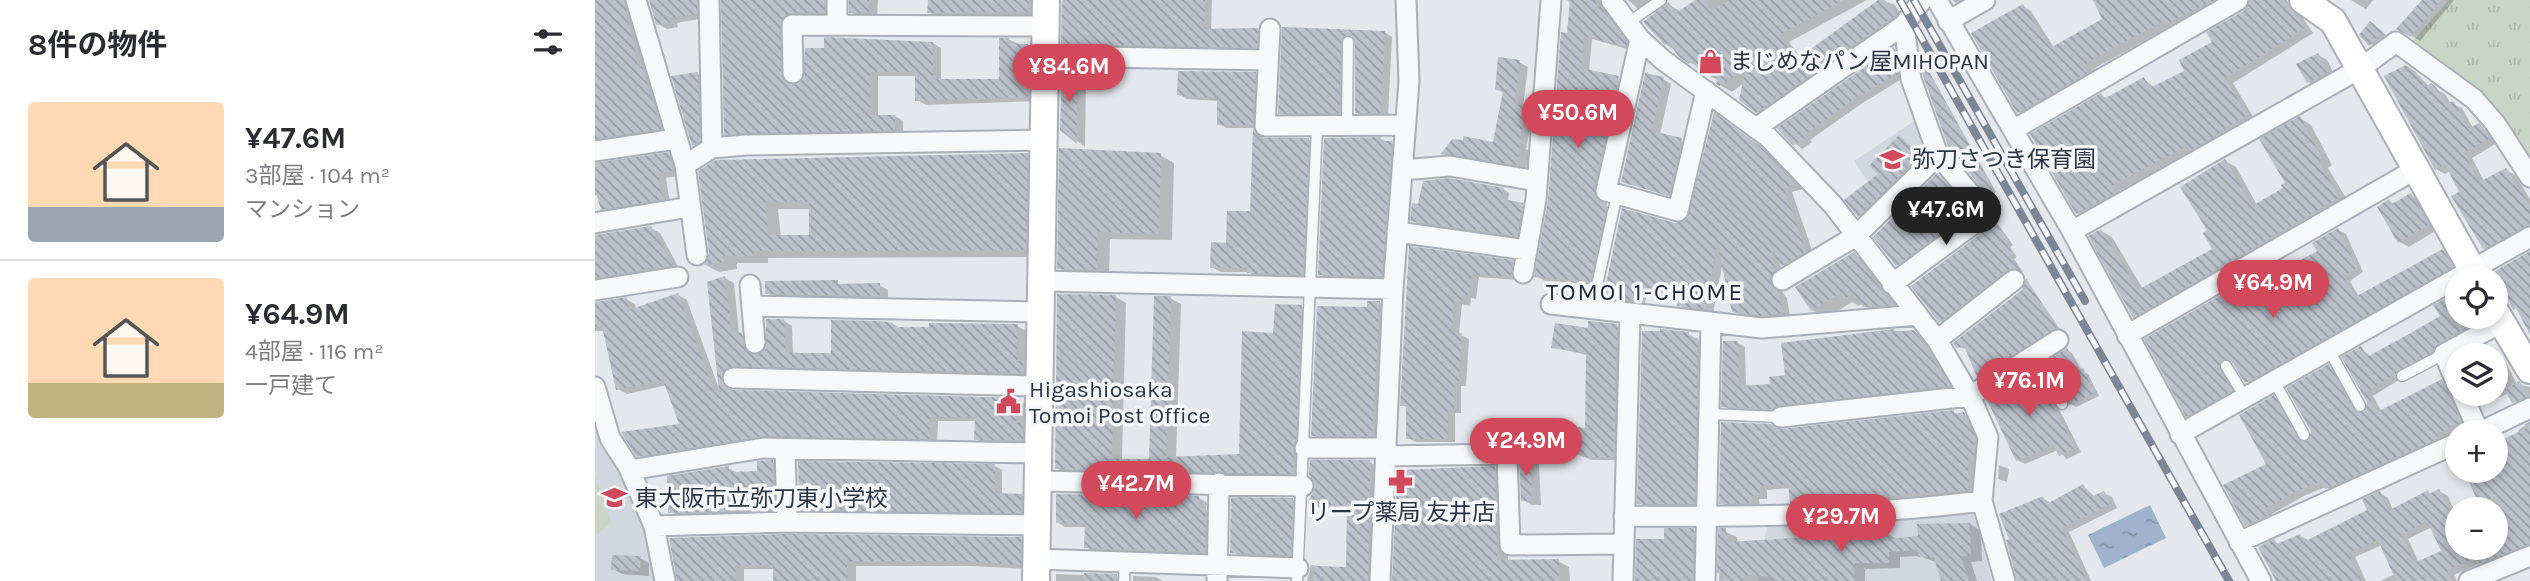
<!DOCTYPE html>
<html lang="ja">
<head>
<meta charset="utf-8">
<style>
	:root { --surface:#fff; --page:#f2f2f3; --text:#2b2b33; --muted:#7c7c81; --line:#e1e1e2; --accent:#d1495b }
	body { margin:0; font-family:Karla,"Noto Sans JP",sans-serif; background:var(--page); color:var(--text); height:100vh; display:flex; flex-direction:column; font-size:26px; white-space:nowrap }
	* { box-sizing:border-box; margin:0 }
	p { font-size:23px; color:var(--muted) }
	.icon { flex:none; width:38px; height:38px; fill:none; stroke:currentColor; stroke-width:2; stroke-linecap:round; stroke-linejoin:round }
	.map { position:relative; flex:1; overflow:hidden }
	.side { display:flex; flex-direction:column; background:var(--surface); width:595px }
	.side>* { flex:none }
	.buttons { position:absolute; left:1850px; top:266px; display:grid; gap:14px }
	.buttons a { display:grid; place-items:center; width:63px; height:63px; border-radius:50%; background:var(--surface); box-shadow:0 4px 10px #0003; font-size:35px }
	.price { position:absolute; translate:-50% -60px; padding:0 16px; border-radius:24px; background:var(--accent); color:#fff; font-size:23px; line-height:46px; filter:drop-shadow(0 2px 4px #0008) }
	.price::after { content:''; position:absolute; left:50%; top:42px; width:21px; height:16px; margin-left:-10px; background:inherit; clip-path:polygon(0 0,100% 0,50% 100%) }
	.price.current { background:#222; color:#fff }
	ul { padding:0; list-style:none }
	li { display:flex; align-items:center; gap:21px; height:175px; padding:0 28px }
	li+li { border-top:2px solid var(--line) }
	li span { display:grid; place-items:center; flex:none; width:196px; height:140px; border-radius:7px; color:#555 }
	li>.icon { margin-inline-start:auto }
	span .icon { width:84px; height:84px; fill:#fffc; stroke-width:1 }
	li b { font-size:30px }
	h2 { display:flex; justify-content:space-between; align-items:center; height:84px; padding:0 28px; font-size:30px }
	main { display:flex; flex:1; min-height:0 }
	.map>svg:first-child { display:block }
	.built { fill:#d2d6de }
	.park { fill:url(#park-tufts) }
	.pitch { fill:#c9d6c5 }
	.water { fill:url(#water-ripples) }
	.shadow { fill:#0003; fill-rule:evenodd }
	.building { fill:url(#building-back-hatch); fill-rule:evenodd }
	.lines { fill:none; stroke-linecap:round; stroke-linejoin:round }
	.lane-casing { stroke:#a9aeb7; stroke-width:13 }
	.street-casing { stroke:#a9aeb7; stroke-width:23 }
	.secondary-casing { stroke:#a9aeb7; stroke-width:30 }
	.lane { stroke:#f7f8fa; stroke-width:10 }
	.street { stroke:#f7f8fa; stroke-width:19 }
	.secondary { stroke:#fff; stroke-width:26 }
	.rail-casing { stroke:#7d8696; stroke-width:8 }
	.rail { stroke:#f4f6f9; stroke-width:5; stroke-dasharray:16; stroke-linecap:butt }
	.labels { text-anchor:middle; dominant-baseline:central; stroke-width:7; stroke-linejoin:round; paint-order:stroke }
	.poi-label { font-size:23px; fill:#2b3445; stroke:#f4f6f9; text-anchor:start }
	.neighbourhood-label { font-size:24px; letter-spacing:2px; fill:#1d2536; stroke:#f4f6f9 }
</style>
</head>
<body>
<main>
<section class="side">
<h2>8件の物件<svg class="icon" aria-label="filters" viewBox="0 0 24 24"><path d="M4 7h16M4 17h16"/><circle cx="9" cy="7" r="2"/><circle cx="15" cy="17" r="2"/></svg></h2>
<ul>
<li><span style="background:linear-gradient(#ffd9b3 75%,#9aa5b1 0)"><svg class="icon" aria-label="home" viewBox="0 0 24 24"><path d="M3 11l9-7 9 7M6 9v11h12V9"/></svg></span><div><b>¥47.6M</b><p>3部屋 · 104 m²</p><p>マンション</p></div></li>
<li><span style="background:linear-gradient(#ffd9b3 75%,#c2b280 0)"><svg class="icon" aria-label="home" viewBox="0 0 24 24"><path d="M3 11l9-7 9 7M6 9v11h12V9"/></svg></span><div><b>¥64.9M</b><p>4部屋 · 116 m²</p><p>一戸建て</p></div></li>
</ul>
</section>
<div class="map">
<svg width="1935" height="581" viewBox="0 0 1935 581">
	<defs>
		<pattern id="park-tufts" width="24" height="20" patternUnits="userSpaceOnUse" patternTransform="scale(1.75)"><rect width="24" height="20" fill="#c9d6c5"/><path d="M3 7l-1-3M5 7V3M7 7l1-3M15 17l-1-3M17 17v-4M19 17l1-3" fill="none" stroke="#adb8ab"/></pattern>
		<pattern id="water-ripples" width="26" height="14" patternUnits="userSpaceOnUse" patternTransform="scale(1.75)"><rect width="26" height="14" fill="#9fb4cc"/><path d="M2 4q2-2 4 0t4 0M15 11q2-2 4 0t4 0" fill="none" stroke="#8293a7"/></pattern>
		<pattern id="building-back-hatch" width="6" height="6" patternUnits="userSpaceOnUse" patternTransform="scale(1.75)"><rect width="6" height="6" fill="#bbc0ca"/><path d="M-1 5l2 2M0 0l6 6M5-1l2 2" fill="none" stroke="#989da6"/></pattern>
	</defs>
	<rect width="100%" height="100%" fill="#e4e7ec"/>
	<!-- built -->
	<path class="built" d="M1322,119l13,37 -49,45 -27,-40z
		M0,408l52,116 11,57h-63z
		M1378,512l19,69h-234l9,-54z"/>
	<!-- park -->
	<path class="park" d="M1854,0h81v168l-120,-124z"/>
	<!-- pitch -->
	<path class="pitch" d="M0,475l16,48 -16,13z"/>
	<!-- water -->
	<path class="water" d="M1555,505l16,33 -62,30 -16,-33z"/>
	<!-- shadow -->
	<path class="shadow" d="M0,0h39l11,70 6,3 18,60 -74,14z
		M55,0h56l-1,18 -28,5 1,4 -11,2 -9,-5z
		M126,0h113l-1,17 -39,2 -5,61 4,5 140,-42 8,5v33h59l1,-41h9l26,11v50l-110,4 -9,-5v-24h-39v41l17,-1 8,5v13l-169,5 -8,-5z
		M255,0h28l-1,17h-17l-9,-5z
		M334,0h106v18l-97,-1 -9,-5z
		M468,0h149l-1,30h46l8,4 -1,17 -194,-4 -7,-4z
		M972,0h41l27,48 -1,3 -42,-12 -3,33 38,11 -25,111 3,11 10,6 -16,74 -54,-4 -9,-5 14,-76 19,-165 3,-30z
		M1033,0h37l-21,14z
		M1103,0h169l-78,42 12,16 80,-58 14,5 11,17 -137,96 -12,-6 -13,-29 -12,9 -12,-7v-7l-3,2 -12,-7 -39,-29 2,-40 12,7z
		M1357,0h28l-16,8z
		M1498,0h136l-53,28 -4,-2 -75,41 -4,4 4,6 -70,40 -8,-5 4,-106 8,5 23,37 50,-28z
		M1666,0h18l17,8 17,25 -80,50 22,37 -55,34 -6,-3 -75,40 3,7 -35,20 -9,-5 -46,-78 69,-40 7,4 36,-20 11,9 32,-17 28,-29 -6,-9z
		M1756,0h22l-7,9z
		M1829,0h30l-34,41 -21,-13z
		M1779,26l12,9 -12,12 -13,-12z
		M688,29l101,3 8,5 -4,79 -24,1 -8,-5 -1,-73 -7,7 -1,71h-60l-7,-4z
		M1300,49l7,4 3,24 -44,27 -51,36 2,2 -10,7 -23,-20z
		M1723,55l9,5 9,18 -19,9 -9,-5z
		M1327,59l74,133 -9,5 -62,-121z
		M924,62l9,5 -5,40 10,5 -7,37 4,2 -4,18 -74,-11 -8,-4 50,-10 10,-51 -7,-4z
		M482,71l9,5 -1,71 -24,-18z
		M1820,72l14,14 16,8 6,10 11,4 11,20 6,-3 8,5 10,13 -25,15 12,23 22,-11 9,5 15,24v33l-37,21 -9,-5 -34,-77 -5,3 -9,-5z
		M103,74l8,4 1,68 -5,4 -8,-5z
		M660,74l7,4 -2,50h-33l-8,-4v-23l-32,-2 -8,-5z
		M1068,79l8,5 -11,51 30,9 -13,55 -55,-18z
		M1705,118l11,7 21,40 -4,3 21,35 -204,120 -11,-7 -33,-85 11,6 31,52 71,-40 -4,-18 15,-70 11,6 21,38 29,-16z
		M1128,119l46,34 34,36 -11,3 22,64 -22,14 -12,-7 3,13 -5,11 9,11 3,18 -18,4 -29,-4 -9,-5 -11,-49 -10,51 -26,-3 -8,-5 1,-8 -33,-6 -2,13 -31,-2 -9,-5 70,-72 14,-5z
		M660,131l10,9h44l8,5 -5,134 -54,-1 -9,-6h-28l-9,-5 40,-54z
		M1304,137l18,14 5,-4 7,4 -62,69 -8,-4z
		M786,139l20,9 -11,133 -61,-2 -9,-5z
		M73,154l9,5 4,16 -15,3 4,25 -59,10 -8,-5 -3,-13h-5v-30z
		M432,154l14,8 -2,95 -271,1v5h-31v6l-18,3 -13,-7 5,-11 -11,-82zM183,209h33v28h-30z
		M565,155l14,8 -2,77 -62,-1 -1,38 -37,-1 -13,-8z
		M1342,175l31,31 11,-4 5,3 29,40 -3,2 7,10 -3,2 9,13h-11l-67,52 -5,-3 46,-97 -3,-7 -6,-3 -7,3 -68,51 -5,-3z
		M908,189l6,4 -1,9 21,6 -6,31 -104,-15 -7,-3z
		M1816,195l10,6 16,29 -28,17 -9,-5 -11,-41 6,4z
		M56,228l9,5 20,37 -85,18v-52z
		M1743,230l8,4 17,38 -13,9 9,16 84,-46 7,4 9,16 -205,115 -7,-4 -12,-19 -5,-1 -4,12 13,21 -44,25 -8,-5 71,-139 9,5 52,-29z
		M815,248l102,14 8,5 -2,13 -39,-3 -3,22 -5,-1 -1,8 -8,-2 -3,30 10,5 -3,47h-5v27h-6v29h-39l-8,-4v-30l-6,-3z
		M1259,254l13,8 37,50 -26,2 -16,-11 -3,3 -7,-4 -26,16 -14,-8z
		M130,278l9,5 5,51 11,6 5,17 13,-9 16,-27 8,5 1,28h40l60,-30 8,5 116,-3 9,5 -1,33 7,4 -1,9 -302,7 4,8 284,7 8,5v22l6,3v15h-46l-9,-5v-18h-38l-1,22 -290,17 -9,-5 44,-30 -15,-40 -40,9 -9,-5 -13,-58h-10v-28l31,-4 9,5 1,6 42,-15 9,5 32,89z
		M1432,281l34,50 -77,47 -5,-2 -12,-27 -10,-2 66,-56z
		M284,285l9,5v11l-112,-3 -9,-5z
		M1862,294v23h28l4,7 -116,72 9,16 60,-31 8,5 18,41 -24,11 2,4 -111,51 -9,-6 -22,9 -32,18 3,6 -20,9 -9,-4 22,-60 5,-68 9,5 22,40 5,1 19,-77 9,5 23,42 5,1 3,-12 -24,-44 17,-10 10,9 71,-40z
		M521,297l10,6 -4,156 28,2 20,-163 11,6 -5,154 65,-2 34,-122 26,-27 11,6 -8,166 -237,-5 -10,-6z
		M785,303l8,4 -8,132h-59l-8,-4 56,-126z
		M1022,326l6,3 -4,131h-28l-18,-8 13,-22 1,-75 -34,-8 37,-17z
		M1299,331h19l8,5 35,54 -176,23 -49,-3 -8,-4 15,-63 7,4 1,40 26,-2z
		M1093,334l17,10 -3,163h-55l-8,-4z
		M1472,350l5,3 10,18 6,3 11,22 -23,11 -5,-3z
		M1900,354l9,5 13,25 13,3v16l-8,3 -8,-4 -5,-9 -21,10 -9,-5 -2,-4h18v-39h-3z
		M1440,372l7,4 39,76 -14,7 -9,-9 -33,14 -8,-4z
		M1358,412l19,7 10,23 -1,24 -5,-3 1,31 -178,12 -8,-4 -1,-14 -23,2v9h-8l1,8h-31l-8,-4 61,-72z
		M1935,423v126l-41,18 -8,-4 -27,12 3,6h-77l15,-7 -13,-29 -27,12 11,24h-82l-10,-40 6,4 20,-9 8,4 61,-30 11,-17 8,5 5,12 35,-18 4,3 7,-4 9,5 9,20v32h38v-39h-12l-17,-38h29l25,-37 -2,-4zM1837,527l11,25 -24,11 -11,-24z
		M935,458l9,6 2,41h-9l-9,-5z
		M178,462l9,5 1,47 -105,2 -9,-6 59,-42 9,5 22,-1z
		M775,462l11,6 -2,113h-72l4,-16 37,4v-59l-27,-1 -11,-6z
		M1404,465l10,4 -2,13 -9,-3z
		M400,466l7,4v25h19l8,5 -1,16 -220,-3 -7,-4z
		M900,468l11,7 2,86h50l11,6 1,14h-176z
		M1488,486l12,11 9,-4 8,4 5,11 -48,24 22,49h-72l24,-83 7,5z
		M604,498l8,5 -1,7 8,4 -1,41 -119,-3 -8,-5 1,-20h-22l-8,-5z
		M698,500l7,4 -2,55 -59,-3 -7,-5z
		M1375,524l11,7 1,30 -11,1 6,19h-34l-5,-18 -18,-7 -20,1v11l-35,1v12h-146l1,-51 17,7 1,6 150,-9 10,6 22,-2z
		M1098,530l12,7 -1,44h-67l29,-40z
		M76,539h350l9,5 -1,25 -56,-3h-117v15h-82l1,-12h-31v12h-66z
		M45,558l9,5v13l-27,-2 -9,-5z
		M461,574l60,2 9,5h-69z
		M538,576l23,1 7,4h-30z"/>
	<!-- building -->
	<path class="building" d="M0,0h29l14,67 4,-1 19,63 -66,10z
		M54,0h48v14l-28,4 1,5 -14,2z
		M126,0h104v13h-34l-10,7v53l7,11h11l4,-5 2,-31h19v-11l109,5v37h66v-41h11l-3,6h21v53l-113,4v-29h-45v43h25v15l-171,5z
		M254,0h20v13h-20z
		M333,0h100v12l-101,1z
		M467,0h143l-1,29 54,-1 -1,20 -196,-4z
		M975,0h27l-1,6 5,1 26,35 -1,5 -42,-11 -3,32 38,8 -25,112 3,11 10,5 -17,78 -56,-5 14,-77 13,-168 6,1z
		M1100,0h10l7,11 16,-11h116l-65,35 18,24 81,-59h7l11,15 -140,98 -17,-13 7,-32 -27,18 -3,-2 6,-22 -18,13 -12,-13 -3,2 -11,-8 -9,-14 -4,3 -22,-23 25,-20 8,11z
		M1498,0h121l-48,24 -2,-3 -46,24 -30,17 -3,4 4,6 -72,41 -46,-80 52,-29 27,44 52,-29z
		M1655,0h36l19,28 -80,50 22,37 -57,36 -3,-5 -76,40 4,7 -39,21 -46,-80 71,-41 3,6 40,-22 6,11 34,-17 -5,-11 33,-18 -6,-10 38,-21z
		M1827,0h20l-32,37 -14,-8z
		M1775,21l13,11 -14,14 -10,-11z
		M687,27l103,4 -4,82h-26v-71l-8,-7 -6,7 -1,71 -62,1z
		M1299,47l4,26 -45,27 -49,35 1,3 -12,8 -16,-18z
		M1723,53l10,19 -21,11 -11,-19z
		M1325,55l73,134 -11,7 -3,-11 -30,-36 -26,-73z
		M903,57l22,3 -5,44 10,2 -8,59 -76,-11 11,-15 11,1v-4l30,6 10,-51 -8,-1z
		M1811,65l10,7 8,15 7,-4 5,4 11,17 7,-3 14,28 11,-6 6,7 5,8 -26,15 15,29 27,-14 24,37v20l-47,24 -32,-53 8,-4 -14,-28 -10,6 -51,-94z
		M467,69h15v75l-17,-14z
		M583,71l78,1 -3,53h-36v-27l-40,-3z
		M103,72l2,69 -8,5 -21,-70z
		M1050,73l19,4 -12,54 30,7 -13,58 -48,-14z
		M1119,112l46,34 36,38 -12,4 22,63 -24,15 -12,-17 5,21 -5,11 9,10 4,21 -21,4 -30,-4 -15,-69 -12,66 -28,-3 2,-11 -40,-7 -2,12 -34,-2 19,-90 53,15 12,-4z
		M1705,116l22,43 -4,3 22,35 -207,121 -45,-82 13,-7 37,61 74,-41 -9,-16 4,-3 -27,-43 45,-28 27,47 31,-18 -2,-3 4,-2 -26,-44z
		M658,128l5,8 6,2h45l-6,137 -56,-2v-5h-37l1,-26 15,1 1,-32h23z
		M1304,135l16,16 6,-6 3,7 -66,65 -14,-17 34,-26 -9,-8z
		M786,137v4h11l-10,135 -64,-1 6,-137z
		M464,148l102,5 -2,81 -62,-2v38l-40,-1z
		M74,152l4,19 -15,2 5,26 -62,11 -6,-20v-27z
		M433,153l-2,97 -272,1v5h-31l1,6 -20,3 5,-12 -11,-82 18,-11zM170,202h44v33h-41z
		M1342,173l28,31 8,1 6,-5 30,42 -3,2 7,10 -3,2 10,14h-14l-67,53 -28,-37 68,-51 5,-11 -3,-7 -10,-4 -6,2 -69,51 -23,-29z
		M854,178l55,10 -2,11 21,4 -6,33 -107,-15 2,-18 6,1 5,-23z
		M1816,193l18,32 -31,18 -21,-36 12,-8 3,5z
		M56,226l22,39 -78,13v-43z
		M1743,228l19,40 -14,8 12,21 88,-48 10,18 -208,116 -13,-21 -9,-3 -4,10 13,22 -46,26 -42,-78 114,-65 5,7 54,-30 -5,-8z
		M814,246l104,14 -3,17 -38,-3 -4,22 -5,-1 -1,7 -8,-1 -2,31 10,1 -3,50h-5v27h-6v29h-42v-33h-6z
		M1935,251v84l-14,-27 -3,2 -18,-39z
		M1259,252l38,53 -29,2 -10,-14 -9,6 -4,-6 -29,18 -16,-24z
		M130,276l6,56 11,1 3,16 10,6 11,-7v-29h18l1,33 17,1h29v-33l49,1 13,2v4h36v-4l89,1 -1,37h7l-1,12 -290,-7 -10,5 -2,7 5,10 7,2 284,8 -1,25h7v17h-49l1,-23h-45l-1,22 -166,-3 -127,21 -15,-25 58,-8 -16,-44 -47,10 -14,-64 -7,1v-25l32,-5 2,13 49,-17 36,99 5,-1 -12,-109z
		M1431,278l31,50 -80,49 -13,-31 -8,2 -3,-5 69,-53z
		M243,280v4l42,-1v13l-115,-2v-13z
		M1862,292v25l25,2 -44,24 -6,9 -66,40 11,20 65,-33 19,43 -24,12 2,4 -114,51 -4,-8 -26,11 -30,17 3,6 -23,11 -22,-41 43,-21 -27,-49 35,-20 24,44 10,2 3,-10 -25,-43 43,-24 24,46 11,2 3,-10 -26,-45 20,-11 6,11 42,-23 31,-18 -7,-11z
		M462,294l59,1 -4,162 5,2h32l5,-163h17l-5,161 73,-3 3,-123 31,2 2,-29 27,1 -6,135 -3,7 1,27 -239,-5z
		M772,301h13l-8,135h-61l6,-130 50,1z
		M993,321l29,3 -3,133h-31v-4h-12v-27l14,2 1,-75 -35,-5 4,-25 33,5z
		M1065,329l29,3v6h9l-3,166h-58l5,-173h18z
		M1299,329l1,3 19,-2 36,56 -170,19 -8,4 -51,-2 2,-66h15l1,45 31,-2 -1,-7 16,-2 -4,-32z
		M1472,348l12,22 4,-2 11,25 -25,12 -22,-44z
		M1439,369l41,79 -16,8 -6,-11 -37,16 -29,-61z
		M1924,381l11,15 -18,7 -7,-13z
		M1359,410v4l10,-2 11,25 -2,26 -5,-10 1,37 -179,13 -2,-19 -28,2v9l-8,1v7l-33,1 2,-82 50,2 11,5z
		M1935,422v121l-51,21 -2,-7 -30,13 5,11h-56l-18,-41 -30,13 14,28h-86l-18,-34 16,-8 3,5 23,-10 4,8 63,-32 -5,-11 18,-8 8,20 40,-21 1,4 10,-5 18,39v20h38v-51l-16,7 -15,-33h31v-28l32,-15 -3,-4zM1832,521l14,30 -27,12 -13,-28z
		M924,457h12l1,43 -11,1z
		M178,460l1,50 -106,3 -1,-37 62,-10v6l28,-1v-10z
		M715,460h60l-2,121h-55l1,-15 32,1 1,-61 -39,-3 7,-16 -6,-12z
		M203,461l197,3v29l27,1 -1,19 -222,-3z
		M900,466l2,94 62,-1v22h-167l5,-101 4,-10z
		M1488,484l8,13 13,-6 7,13 -49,24 25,53h-70l-11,-41 3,-1 -10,-25 44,-18 4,8z
		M461,494l143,2v12h7l-1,44 -121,-4 1,-24 -29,-1z
		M636,497l62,1 -2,57 -61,-2z
		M1375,523l1,33h-10l8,25h-28l-7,-24h-16v-7l-29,2v11h-35l1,18h-84v-4l-28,-2v6h-20v-8h-6l1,-45h8l1,14 162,-10v7l29,-3 -1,-12z
		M1069,528h30l-1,53h-58l1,-42h28z
		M192,534l234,3v28l-58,-4h-116v20h-74v-16h-38l1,16h-59l-8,-43z
		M17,555l29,1 -1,15 -29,-1z
		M489,573l33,1v7h-33z"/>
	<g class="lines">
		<defs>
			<path id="lane" d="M1033,23l33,-23
				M752,126l1,-84
				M997,308l25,-114
				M1734,350l31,56
				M1440,355l27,49
				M1631,366l19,31
				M1807,376l42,-22
				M1679,381l30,54
				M1115,414l71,3
				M529,581l1,-19
				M702,581l20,-455"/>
			<path id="street" d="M41,0l49,165
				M242,0v25
				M1016,0l29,39 23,21 105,77 65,68 104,135 33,56 18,41 -6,64 23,80
				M1342,0l135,231 189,350
				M1353,21l37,-21
				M1309,25l7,54 27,76 32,38
				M675,29l-5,97 140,-1
				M1045,39l-34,152 72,20 28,-120
				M449,56l224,4
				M198,73l-1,-48 254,1
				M1161,128l148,-103 18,-25
				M1418,130l225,-130
				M117,148l34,-3 299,-5
				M0,151l81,-12
				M807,170l48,-4 87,15
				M0,223l94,-16
				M1477,231l289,-163 35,-26 78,57 21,24 35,54
				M802,232l130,18
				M102,255l-12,-90 27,-17 -3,-148
				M928,273l13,-74 15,-199
				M1187,280l74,-44 82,-81
				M446,281l352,8
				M1297,284l80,-59
				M155,285l5,58
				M0,290l83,-13
				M956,304l211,24 156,-13
				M157,306l288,6
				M1532,335l289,-166
				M1342,340l77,-60
				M138,378l306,8
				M1862,384l-13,-30 58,-32
				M0,387l15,51 18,28 26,60 11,55
				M1867,394l17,38
				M1186,417l189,-21 88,-56
				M1885,432l50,-24
				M1585,434l350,-197
				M710,448h81
				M190,449l2,73
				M791,456l121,-2 3,91 113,-1
				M35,470l133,-22 275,5
				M442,481l266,5
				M1029,516c120,1 239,0 358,-15
				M59,526l133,-4 250,3
				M1644,542l218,-99
				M441,559l262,9
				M622,581l2,-98
				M785,581l13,-292 16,-208 -3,-81
				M1028,581l7,-268
				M1110,581l6,-259
				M1874,581l61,-25"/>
			<path id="secondary" d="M1708,0l30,21 144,257
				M1900,311l35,59
				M441,581l10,-581"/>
		</defs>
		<!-- lane casing -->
		<use href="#lane" class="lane-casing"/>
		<!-- street casing -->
		<use href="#street" class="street-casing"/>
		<!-- secondary casing -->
		<use href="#secondary" class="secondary-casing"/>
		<!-- lane -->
		<use href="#lane" class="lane"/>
		<!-- street -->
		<use href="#street" class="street"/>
		<!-- secondary -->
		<use href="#secondary" class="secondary"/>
		<defs>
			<path id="rail" d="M1305,0l329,581
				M1319,0l171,301"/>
		</defs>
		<!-- rail casing -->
		<use href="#rail" class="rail-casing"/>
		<!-- rail -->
		<use href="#rail" class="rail"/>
	</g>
	<!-- icons -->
	<defs>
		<symbol id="shop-bare" viewBox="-9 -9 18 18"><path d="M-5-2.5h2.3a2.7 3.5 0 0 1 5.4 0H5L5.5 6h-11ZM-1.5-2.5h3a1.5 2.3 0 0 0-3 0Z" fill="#d1495b" stroke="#f4f6f9" stroke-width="2.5" paint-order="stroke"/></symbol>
		<symbol id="school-bare" viewBox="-9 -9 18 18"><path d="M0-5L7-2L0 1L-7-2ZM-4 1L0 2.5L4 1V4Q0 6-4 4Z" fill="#d1495b" stroke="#f4f6f9" stroke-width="2.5" paint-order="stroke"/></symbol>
		<symbol id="civic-bare" viewBox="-9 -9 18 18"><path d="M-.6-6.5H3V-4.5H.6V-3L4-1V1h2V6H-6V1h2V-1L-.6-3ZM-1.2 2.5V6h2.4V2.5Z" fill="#d1495b" stroke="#f4f6f9" stroke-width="2.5" paint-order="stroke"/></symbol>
		<symbol id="pharmacy-bare" viewBox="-9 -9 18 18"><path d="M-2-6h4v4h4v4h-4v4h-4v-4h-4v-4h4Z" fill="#d1495b" stroke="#f4f6f9" stroke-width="2.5" paint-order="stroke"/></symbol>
	</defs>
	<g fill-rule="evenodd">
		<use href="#shop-bare" x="1098" y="44" width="35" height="35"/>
		<use href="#school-bare" x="1280" y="142" width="35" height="35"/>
		<use href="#civic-bare" x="396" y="384" width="35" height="35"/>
		<use href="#pharmacy-bare" x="788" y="464" width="35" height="35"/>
		<use href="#school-bare" x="2" y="480" width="35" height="35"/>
	</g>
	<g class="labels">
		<!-- poi labels -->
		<g class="poi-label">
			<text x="1135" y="61">まじめなパン屋MIHOPAN</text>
			<text x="1317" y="159">弥刀さつき保育園</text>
			<text x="434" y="389">Higashiosaka<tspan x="434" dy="26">Tomoi Post Office</tspan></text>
			<text x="40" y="498">東大阪市立弥刀東小学校</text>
			<text x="806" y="512" text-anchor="middle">リープ薬局 友井店</text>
		</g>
		<!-- neighbourhood labels -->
		<g class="neighbourhood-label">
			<text x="1050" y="292">TOMOI 1-CHOME</text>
		</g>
	</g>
</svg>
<div class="buttons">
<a><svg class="icon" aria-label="locate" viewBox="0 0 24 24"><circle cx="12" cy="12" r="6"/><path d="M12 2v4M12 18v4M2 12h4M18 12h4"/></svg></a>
<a><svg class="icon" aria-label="layers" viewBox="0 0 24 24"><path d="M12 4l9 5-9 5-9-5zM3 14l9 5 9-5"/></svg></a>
<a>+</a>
<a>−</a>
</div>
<b class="price" style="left:474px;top:104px">¥84.6M</b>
<b class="price" style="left:983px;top:150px">¥50.6M</b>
<b class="price current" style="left:1351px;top:247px">¥47.6M</b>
<b class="price" style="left:1678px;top:320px">¥64.9M</b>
<b class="price" style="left:1434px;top:418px">¥76.1M</b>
<b class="price" style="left:931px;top:478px">¥24.9M</b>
<b class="price" style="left:541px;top:521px">¥42.7M</b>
<b class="price" style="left:1246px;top:554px">¥29.7M</b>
</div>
</main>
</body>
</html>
